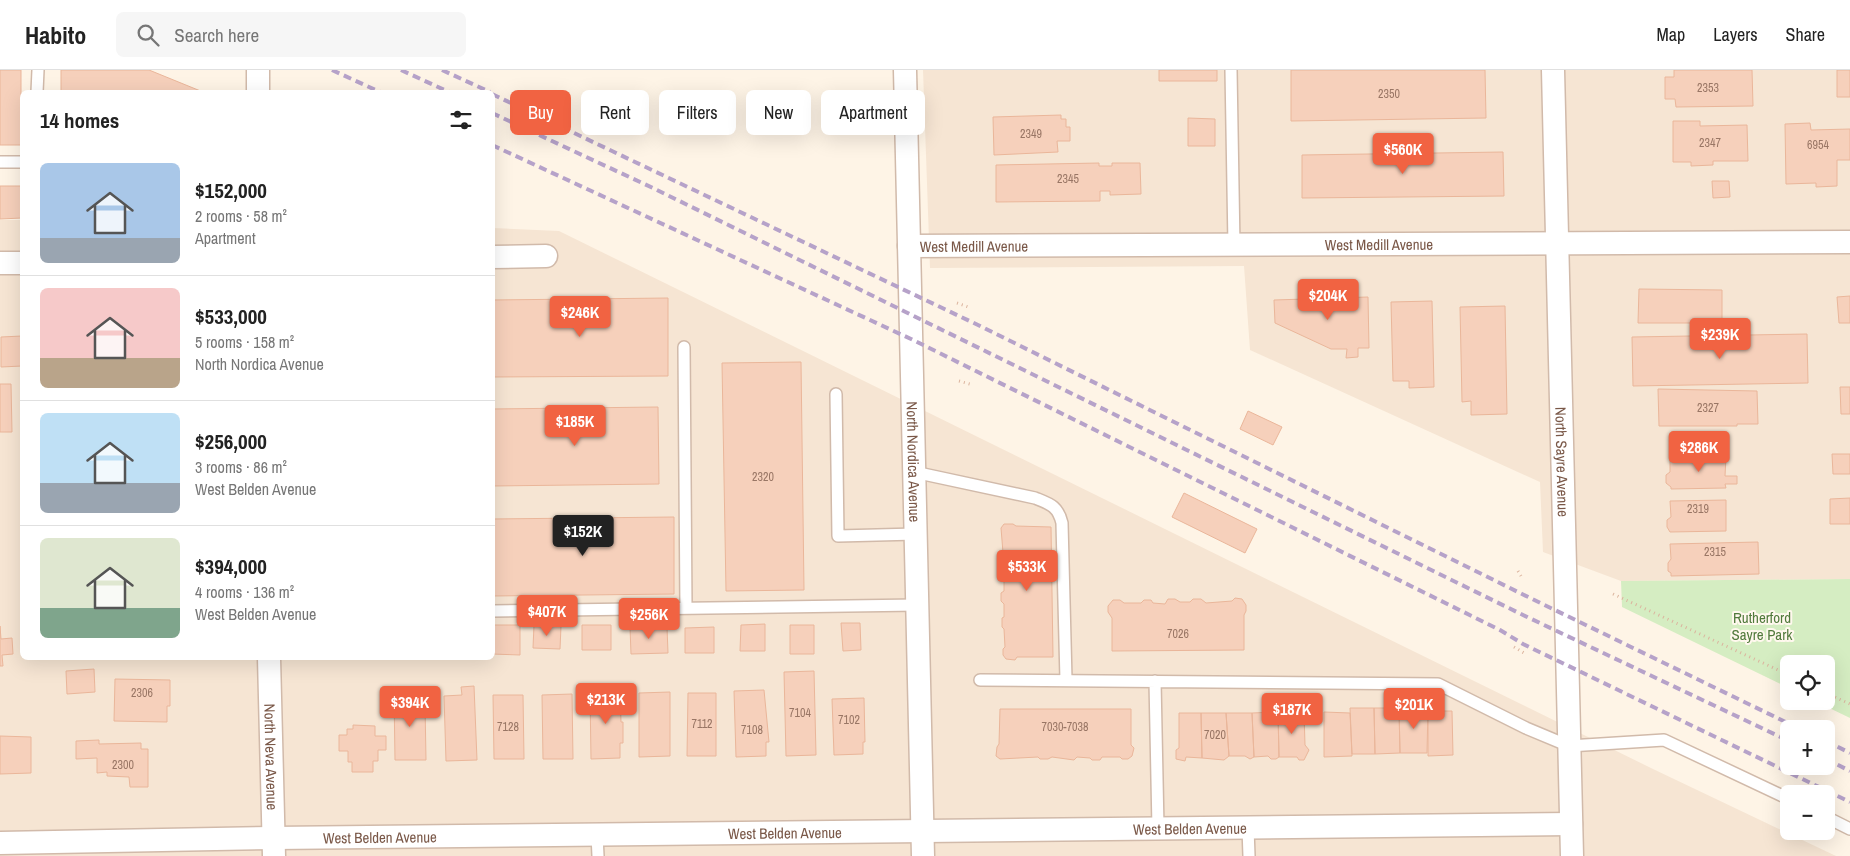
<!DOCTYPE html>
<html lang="en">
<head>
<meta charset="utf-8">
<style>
	:root { --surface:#fff; --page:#f6f6f6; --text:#222; --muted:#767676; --line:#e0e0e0; --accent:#f16342 }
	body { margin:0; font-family:"Archivo Narrow",sans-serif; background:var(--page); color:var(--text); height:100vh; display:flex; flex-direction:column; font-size:19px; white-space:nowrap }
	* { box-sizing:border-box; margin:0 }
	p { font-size:16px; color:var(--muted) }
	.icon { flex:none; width:28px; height:28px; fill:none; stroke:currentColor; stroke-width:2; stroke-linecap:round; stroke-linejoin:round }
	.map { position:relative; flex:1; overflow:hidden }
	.side { position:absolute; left:20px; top:20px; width:475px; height:570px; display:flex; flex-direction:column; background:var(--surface); border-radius:8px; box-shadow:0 5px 20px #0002 }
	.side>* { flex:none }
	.hud { position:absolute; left:510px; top:20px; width:475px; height:45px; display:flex; gap:10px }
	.buttons { position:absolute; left:1780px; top:585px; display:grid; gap:10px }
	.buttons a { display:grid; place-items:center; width:55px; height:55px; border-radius:8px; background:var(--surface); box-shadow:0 5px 20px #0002; font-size:25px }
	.price { position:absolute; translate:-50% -42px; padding:0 11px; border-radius:5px; background:var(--accent); color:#fff; font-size:16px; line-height:32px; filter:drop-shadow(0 1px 2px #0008) }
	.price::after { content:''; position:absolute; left:50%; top:30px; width:15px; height:11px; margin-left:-8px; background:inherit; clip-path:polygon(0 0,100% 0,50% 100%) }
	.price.on { background:#222; color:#fff }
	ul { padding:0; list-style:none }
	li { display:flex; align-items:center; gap:15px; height:125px; padding:0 20px }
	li+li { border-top:1px solid var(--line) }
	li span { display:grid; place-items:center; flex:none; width:140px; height:100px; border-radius:8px; color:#555 }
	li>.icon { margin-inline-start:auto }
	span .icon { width:60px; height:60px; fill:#fffc; stroke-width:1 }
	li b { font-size:21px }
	h2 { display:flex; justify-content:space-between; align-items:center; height:60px; padding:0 20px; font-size:21px }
	.pill { padding:0 18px; border-radius:8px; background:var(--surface); box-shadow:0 5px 20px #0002; font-size:18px; line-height:45px }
	.pill.on { background:var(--accent); color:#fff }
	header { display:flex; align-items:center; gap:30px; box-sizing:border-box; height:70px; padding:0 25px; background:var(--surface); border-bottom:1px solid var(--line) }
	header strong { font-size:24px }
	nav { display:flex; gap:28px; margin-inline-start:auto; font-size:18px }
	.search { width:350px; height:45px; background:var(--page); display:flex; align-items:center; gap:12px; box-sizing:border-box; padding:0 18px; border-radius:8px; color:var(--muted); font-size:19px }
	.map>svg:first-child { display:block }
	.residential { fill:#f6e5d3 }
	.green { fill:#d5edc2 }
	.building { fill:#f6d0bb; stroke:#eab69a }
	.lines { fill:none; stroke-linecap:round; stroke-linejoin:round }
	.lane-casing { stroke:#d1baaa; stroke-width:14 }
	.street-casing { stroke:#d1baaa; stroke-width:25 }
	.path { stroke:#dbb39d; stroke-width:3; stroke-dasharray:1 4; stroke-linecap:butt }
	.lane { stroke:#fff; stroke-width:11 }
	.street { stroke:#fff; stroke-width:22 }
	.rail { stroke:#b6a2c9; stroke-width:4; stroke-dasharray:8 5; stroke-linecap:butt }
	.labels { text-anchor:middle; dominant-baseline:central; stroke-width:4; stroke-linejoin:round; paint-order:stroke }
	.number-label { font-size:12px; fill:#997665 }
	.street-label { font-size:15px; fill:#7a5848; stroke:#fff8ee }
	.park-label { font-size:15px; fill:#517a3c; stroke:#fff8ee }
</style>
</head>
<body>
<header>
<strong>Habito</strong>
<div class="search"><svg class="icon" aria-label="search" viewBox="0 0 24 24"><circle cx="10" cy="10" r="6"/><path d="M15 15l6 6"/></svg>Search here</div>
<nav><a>Map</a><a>Layers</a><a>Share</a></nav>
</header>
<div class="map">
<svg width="1850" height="786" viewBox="0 0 1850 786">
	<rect width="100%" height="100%" fill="#fef4e6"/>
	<!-- residential -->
	<path class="residential" d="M923,0h927v509l-229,2 -78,-29 -3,-70 -290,-132 -6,-84 -314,2z
		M0,150h22v438h470l1,-430 66,3 1094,538 183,87h-1836z"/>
	<!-- green -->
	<path class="green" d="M1850,509v139l-35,-17h11v-37h-37v24l-167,-81 -1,-26z"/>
	<!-- building -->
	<path class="building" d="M0,0h21v75h-21z
		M61,0h88l54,22h-142z
		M1159,0h58v11h-58z
		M1291,0h194l1,48 -195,3z
		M1674,0h78l1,36 -77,1 -1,-8h-10v-22h9z
		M1837,0h13v27h-13z
		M1061,45v4h5v8h4v14h-13l1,11 -64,3 -1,-38z
		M1188,48l27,1v27h-27z
		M1673,51h27v5l47,-1 1,36h-35v4l-22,1v-4h-18z
		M1810,53l1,7 39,-1v31h-13v26l-21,1v-4l-30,1 -1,-60z
		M1503,82l1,44 -202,2v-43z
		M1099,93v3h13v-3h28l1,31 -31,1v-4h-10v10l-104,1v-37z
		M1712,111h17l1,16 -17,1z
		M0,116h22v32l-22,1z
		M1639,219l83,1v33h-84z
		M1850,226v27h-11l-2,-26z
		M1368,227l1,51h-11v9l-12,1 1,-9h-16l-56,-26 -1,-23z
		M668,228v78l-176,1v-77z
		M1432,231l2,86 -25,1v-7h-16l-2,-79z
		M1505,236l2,108 -36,1v-14l-9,1 -2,-95z
		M1807,264l1,49 -175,3 -1,-49z
		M22,266v30l-21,1v-30z
		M801,292l3,228 -78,1 -4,-228z
		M0,314h11l1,48h-12z
		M1840,317h10v27h-9z
		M1658,319l99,2 1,33h-21v2h-78z
		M658,337l1,77 -167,2v-77z
		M1248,341l34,16 -9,18 -33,-16z
		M1832,384h18v20h-17z
		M1726,386l-1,20h12v8h-12l1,4 -55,1v-2l-5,-4v-8l4,-3v-15z
		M1184,423l73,36 -12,24 -73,-36z
		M1850,428v26h-20v-25z
		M1726,430v31l-56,1 -3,-5v-7l4,-3 -1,-16z
		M674,447v77l-182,2v-77z
		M1004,454h9l3,2 35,1 2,130h-36l-2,3 -9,-1 -3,-4v-6l2,-2 -1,-18 -2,-2v-9l2,-1v-13l-3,-3v-8l3,-2v-12l-3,-4v-7l3,-3 -3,-37z
		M1758,472l1,32 -88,2v-3l-3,-2v-8l3,-4 -1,-15z
		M1235,528l7,1 4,6v6l-2,4v35l-132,1v-33l-4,-6v-6l5,-6h7l4,3h17l3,-3h7l2,3 12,1 3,-5h7l5,3h10l3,-3h8l5,4 26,-2z
		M841,553h19l1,27 -18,1z
		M765,554v27h-25l1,-26z
		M492,555h28v30l-28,-1z
		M534,555l27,1 -1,23 -27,-1z
		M582,555h29v25h-29z
		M790,555h24v29h-24z
		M0,556l1,13 11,-1 1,16 -11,1 1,11h-3z
		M630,557h37l1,26 -37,1z
		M714,557v26h-29v-25z
		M94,599l1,23 -28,2 -1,-23z
		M814,601l2,84 -30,1 -2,-84z
		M115,609l55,1v26h-3v16l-53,-1z
		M474,616l3,74 -31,1 -2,-65 18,-1 -1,-8z
		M764,620l5,52h-3v14l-30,1 -2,-66z
		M620,622l1,30h2v21h-3v15l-29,1 -1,-66z
		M670,622v64l-31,1v-64z
		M688,623h28v63h-29z
		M394,624h27v10h4l1,56h-31z
		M572,624l1,65h-30l-1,-64z
		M493,625h30l1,64h-30z
		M864,628l1,44h-2v12l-29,1 -2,-56z
		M1428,637l-1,46h-27l-1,-45z
		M1350,638h24l1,46h-23z
		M1374,638h25l1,45 -25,1z
		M1000,639h131v36l3,3 -2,8 -4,3h-6l-2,-2h-18l-2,3h-8l-2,-2 -13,-1 -3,3 -22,-3 -4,2h-8l-2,-2 -38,2 -4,-3 1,-9 2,-3z
		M1428,641h24l1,44 -25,1z
		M1278,642h26l1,33 4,5 -5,10h-5l-2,-3h-18z
		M1278,642l1,45 -3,2h-5l-3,-3 -14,1 -2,-44z
		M1324,642l26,1 2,43 -28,1z
		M1179,643h22l1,45 -16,-1 -1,4 -9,-2v-9l3,-2z
		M1201,643h25l3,43 -5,4 -22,-2z
		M1226,643h26l2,44 -4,2 -5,-3h-16z
		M353,655l22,1v10h11v14h-8v11h-5v11h-21v-10h-4v-11h-9v-16h8v-6h6z
		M0,666l31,1v36l-31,1z
		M99,670v4l42,-1v6h7v38h-18l-1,-10 -22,-1v-4l-10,1v-15l-21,1v-18z"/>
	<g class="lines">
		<defs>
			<path id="lane" d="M1231,0l3,176
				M37,22l1,-22
				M0,92h22
				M684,277l2,261
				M836,324l2,142 78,-2
				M914,402l121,26c15,6 23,8 27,25l4,157
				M492,541l425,-6
				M980,610l458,4 88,44 43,18 95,-6 125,59
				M1155,611l3,147
				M1826,747l24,12
				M1248,758l1,28
				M597,765l1,21"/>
			<g id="street">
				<path d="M258,0v22"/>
				<path id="s1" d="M905,0l18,786"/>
				<path id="s2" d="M1553,0l19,786"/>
				<path id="s3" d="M909,176l941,-4"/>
				<path d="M492,187l54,-1"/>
				<path d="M0,193h22"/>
				<path id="s4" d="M269,588l5,198"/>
				<path id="s5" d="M0,773l274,-5 1297,-14"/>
			</g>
		</defs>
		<!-- lane casing -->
		<use href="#lane" class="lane-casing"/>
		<!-- street casing -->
		<use href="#street" class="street-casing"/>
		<!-- path -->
		<path class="path" d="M957,233l14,5
			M959,311l14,4
			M1518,501l3,5
			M1613,524l176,81
			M1514,577l10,6
			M1826,623l24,11"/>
		<!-- lane -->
		<use href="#lane" class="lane"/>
		<!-- street -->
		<use href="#street" class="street"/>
		<!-- rail -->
		<path class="rail" d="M332,0l48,22
			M401,0l48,22
			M442,0l48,22
			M492,24l486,231 544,269 278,135
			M492,43l163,76 868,426 266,126
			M492,75l419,194 589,291 23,14 327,158
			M1826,671l24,12
			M1826,689l24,12"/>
	</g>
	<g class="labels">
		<!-- number labels -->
		<g class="number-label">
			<text x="1708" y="18">2353</text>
			<text x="1389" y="24">2350</text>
			<text x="1031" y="64">2349</text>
			<text x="1710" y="73">2347</text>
			<text x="1818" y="75">6954</text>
			<text x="1068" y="109">2345</text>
			<text x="1708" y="338">2327</text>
			<text x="763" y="407">2320</text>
			<text x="1698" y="439">2319</text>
			<text x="1715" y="482">2315</text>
			<text x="1178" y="564">7026</text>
			<text x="142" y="623">2306</text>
			<text x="800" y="643">7104</text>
			<text x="849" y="650">7102</text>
			<text x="702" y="654">7112</text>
			<text x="508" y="657">7128</text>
			<text x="1065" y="657">7030-7038</text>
			<text x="752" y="660">7108</text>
			<text x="1215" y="665">7020</text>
			<text x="123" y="695">2300</text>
		</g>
		<!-- street labels -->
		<g class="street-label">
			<text stroke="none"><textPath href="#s3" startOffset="470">West Medill Avenue</textPath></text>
			<text stroke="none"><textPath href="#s3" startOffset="65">West Medill Avenue</textPath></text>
			<text stroke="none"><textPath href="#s1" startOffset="392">North Nordica Avenue</textPath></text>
			<text stroke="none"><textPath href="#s2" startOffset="392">North Sayre Avenue</textPath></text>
			<text stroke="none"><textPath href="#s4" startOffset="99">North Neva Avenue</textPath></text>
			<text stroke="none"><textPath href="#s5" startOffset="1190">West Belden Avenue</textPath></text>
			<text stroke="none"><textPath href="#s5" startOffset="785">West Belden Avenue</textPath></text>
			<text stroke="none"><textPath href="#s5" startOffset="380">West Belden Avenue</textPath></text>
		</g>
		<!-- park labels -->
		<g class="park-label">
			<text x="1762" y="547">Rutherford<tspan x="1762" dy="17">Sayre Park</tspan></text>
		</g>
	</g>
</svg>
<div class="buttons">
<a><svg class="icon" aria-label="locate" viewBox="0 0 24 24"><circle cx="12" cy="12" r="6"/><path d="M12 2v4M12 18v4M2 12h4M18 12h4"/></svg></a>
<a>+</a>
<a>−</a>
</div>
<b class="price" style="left:1403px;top:105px">$560K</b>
<b class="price" style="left:1328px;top:251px">$204K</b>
<b class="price" style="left:580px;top:268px">$246K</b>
<b class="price" style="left:1720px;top:290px">$239K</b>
<b class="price" style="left:575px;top:377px">$185K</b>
<b class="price" style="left:1699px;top:403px">$286K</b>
<b class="price on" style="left:583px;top:487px">$152K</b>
<b class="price" style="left:1027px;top:522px">$533K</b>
<b class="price" style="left:547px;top:567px">$407K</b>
<b class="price" style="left:649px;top:570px">$256K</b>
<b class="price" style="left:606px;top:655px">$213K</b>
<b class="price" style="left:410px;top:658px">$394K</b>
<b class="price" style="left:1414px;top:660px">$201K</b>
<b class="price" style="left:1292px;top:665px">$187K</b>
<div class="hud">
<a class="pill on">Buy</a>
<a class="pill">Rent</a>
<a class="pill">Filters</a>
<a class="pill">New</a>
<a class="pill">Apartment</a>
</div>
<section class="side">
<h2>14 homes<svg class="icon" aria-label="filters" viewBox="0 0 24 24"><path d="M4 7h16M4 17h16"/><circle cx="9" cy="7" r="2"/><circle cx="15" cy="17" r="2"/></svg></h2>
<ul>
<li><span style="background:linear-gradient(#a9c7e8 75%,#9aa5b1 0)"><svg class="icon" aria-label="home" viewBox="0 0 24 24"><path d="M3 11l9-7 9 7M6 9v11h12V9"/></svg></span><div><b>$152,000</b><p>2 rooms · 58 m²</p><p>Apartment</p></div></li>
<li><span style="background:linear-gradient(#f6c9c9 70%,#b9a48a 0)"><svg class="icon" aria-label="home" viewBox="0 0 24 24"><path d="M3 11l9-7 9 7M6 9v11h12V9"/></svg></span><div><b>$533,000</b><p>5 rooms · 158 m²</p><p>North Nordica Avenue</p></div></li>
<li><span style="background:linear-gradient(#bfe0f5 70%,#9aa5b1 0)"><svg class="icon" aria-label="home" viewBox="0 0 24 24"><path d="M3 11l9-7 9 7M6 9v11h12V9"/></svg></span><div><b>$256,000</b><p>3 rooms · 86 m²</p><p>West Belden Avenue</p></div></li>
<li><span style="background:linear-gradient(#dfe7d0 70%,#7fa58c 0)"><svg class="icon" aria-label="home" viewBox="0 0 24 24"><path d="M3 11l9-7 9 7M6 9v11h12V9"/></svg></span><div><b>$394,000</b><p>4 rooms · 136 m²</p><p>West Belden Avenue</p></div></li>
</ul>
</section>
</div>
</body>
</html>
